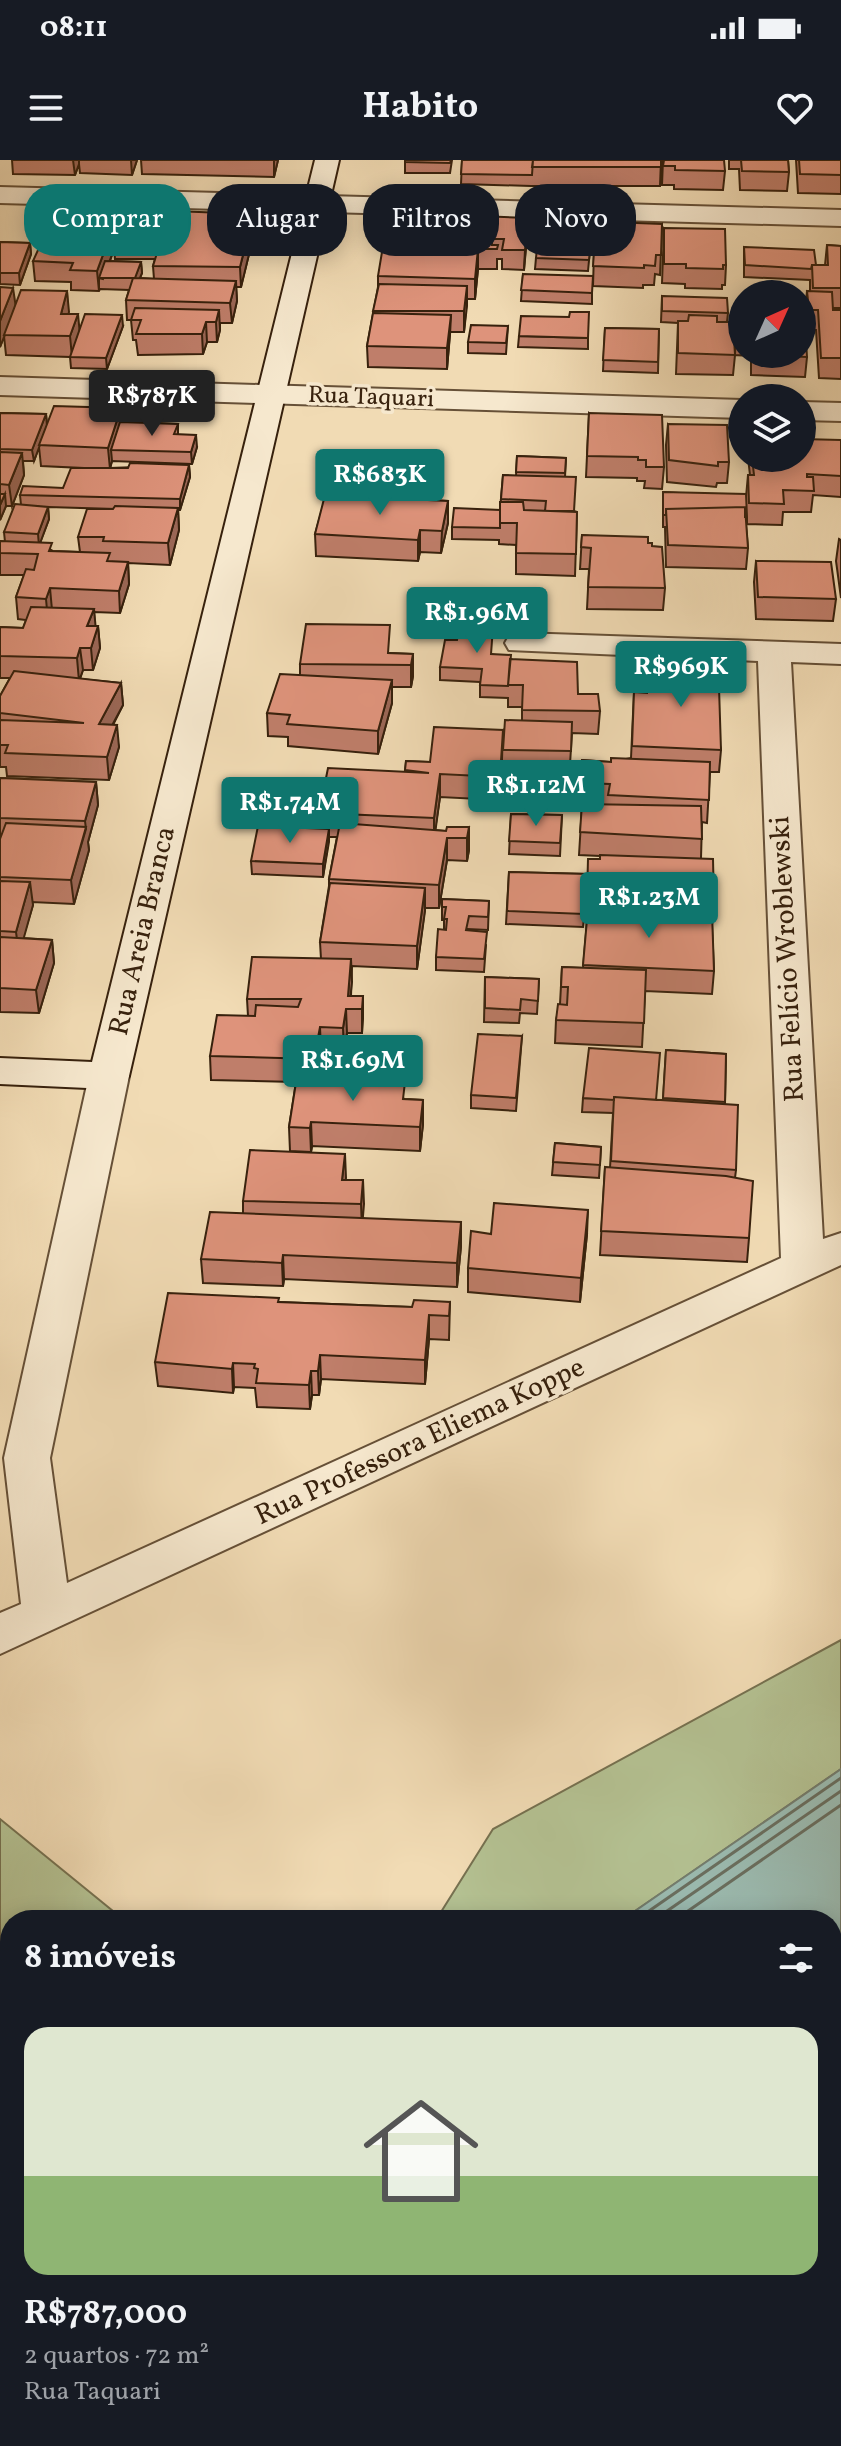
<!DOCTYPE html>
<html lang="pt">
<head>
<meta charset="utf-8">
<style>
	:root { --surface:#171b24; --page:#20242c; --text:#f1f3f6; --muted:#9ea1a6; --accent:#0f766e }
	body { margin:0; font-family:Vollkorn,serif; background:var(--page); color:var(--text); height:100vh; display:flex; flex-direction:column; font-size:30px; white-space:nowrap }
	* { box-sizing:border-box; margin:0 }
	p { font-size:26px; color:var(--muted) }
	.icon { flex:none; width:44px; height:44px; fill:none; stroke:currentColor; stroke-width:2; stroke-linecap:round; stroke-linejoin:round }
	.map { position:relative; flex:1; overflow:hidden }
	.drawer { position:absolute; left:0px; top:1750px; width:842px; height:536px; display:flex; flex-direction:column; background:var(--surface); border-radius:32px 32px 0 0; box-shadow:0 4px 20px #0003 }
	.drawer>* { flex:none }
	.banner { position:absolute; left:24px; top:24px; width:794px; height:72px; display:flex; gap:16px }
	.needle { width:52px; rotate:45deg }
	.fabs { position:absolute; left:728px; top:120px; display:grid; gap:16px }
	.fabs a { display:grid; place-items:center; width:88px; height:88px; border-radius:50%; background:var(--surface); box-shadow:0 4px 20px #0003; font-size:40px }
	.price { position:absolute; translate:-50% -68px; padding:0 18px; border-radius:8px; background:var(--accent); color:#fff; font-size:26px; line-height:52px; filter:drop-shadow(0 2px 4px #0008) }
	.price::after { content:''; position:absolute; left:50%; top:48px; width:24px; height:18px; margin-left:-12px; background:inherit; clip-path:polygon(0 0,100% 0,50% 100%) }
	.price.current { background:#222; color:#fff }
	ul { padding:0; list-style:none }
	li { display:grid; align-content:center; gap:16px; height:424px; padding:0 24px }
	li span { display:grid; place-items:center; height:248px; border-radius:24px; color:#555 }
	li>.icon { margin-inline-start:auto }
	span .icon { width:144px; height:144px; fill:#fffc; stroke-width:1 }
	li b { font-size:34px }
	h2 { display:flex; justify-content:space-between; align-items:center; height:96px; padding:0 24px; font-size:34px }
	.pill { padding:0 28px; border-radius:32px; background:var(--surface); box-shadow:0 4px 20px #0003; font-size:28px; line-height:72px }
	.pill.current { background:var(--accent); color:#fff }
	.status { display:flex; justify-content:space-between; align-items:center; height:56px; padding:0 40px; background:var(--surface); direction:ltr }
	.status svg { height:22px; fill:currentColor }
	header { display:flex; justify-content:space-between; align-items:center; height:104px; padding:0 24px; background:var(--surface); font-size:36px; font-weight:700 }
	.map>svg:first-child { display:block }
	.green { fill:#b4c192; stroke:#767150; stroke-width:2 }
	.water { fill:#9bbbb1; stroke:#737d6f; stroke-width:2 }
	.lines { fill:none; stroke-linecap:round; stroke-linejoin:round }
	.shore { stroke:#696e5f; stroke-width:3 }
	.street-casing { stroke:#665037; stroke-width:4 }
	.secondary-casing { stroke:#37210d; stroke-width:4 }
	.street { fill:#f6e8ce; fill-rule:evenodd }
	.secondary { fill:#f6e8ce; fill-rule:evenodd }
	.wall { fill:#bf7e6a; stroke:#37210d; stroke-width:2; fill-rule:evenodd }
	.shaded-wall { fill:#9b6756; stroke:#37210d; stroke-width:2 }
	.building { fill:#de937b; stroke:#37210d; stroke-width:2 }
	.labels { text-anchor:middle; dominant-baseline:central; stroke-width:7; stroke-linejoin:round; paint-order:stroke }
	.far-street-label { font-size:24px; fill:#37210d; stroke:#f6e8ce }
	.street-label { font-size:28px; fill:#37210d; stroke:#f6e8ce }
</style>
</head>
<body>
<div class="status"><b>08:11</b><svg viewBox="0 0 49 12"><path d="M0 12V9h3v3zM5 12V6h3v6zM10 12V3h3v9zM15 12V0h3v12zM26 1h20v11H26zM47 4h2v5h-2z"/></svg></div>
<header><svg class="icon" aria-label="menu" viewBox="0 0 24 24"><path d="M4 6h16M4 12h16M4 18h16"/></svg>Habito<svg class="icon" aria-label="heart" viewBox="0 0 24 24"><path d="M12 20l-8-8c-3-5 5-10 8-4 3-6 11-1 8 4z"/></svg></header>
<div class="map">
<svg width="841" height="2286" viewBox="0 0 841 2286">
	<rect width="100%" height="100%" fill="#f1dbb4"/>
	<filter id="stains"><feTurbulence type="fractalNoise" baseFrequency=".0025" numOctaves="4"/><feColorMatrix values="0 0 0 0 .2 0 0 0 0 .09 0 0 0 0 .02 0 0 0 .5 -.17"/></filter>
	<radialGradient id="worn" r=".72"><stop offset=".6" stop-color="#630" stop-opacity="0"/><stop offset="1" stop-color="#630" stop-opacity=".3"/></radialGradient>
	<!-- green -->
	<path class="green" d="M841,1480v129l-219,151h-186l57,-91z
		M0,1659l124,101h-114v345l-10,4z
		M841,1984v302h-476l15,-10h452v-286z"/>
	<!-- water -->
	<path class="water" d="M841,1609v375l-9,6v-230h-210z
		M10,2105v171h370l-15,10h-365v-177z"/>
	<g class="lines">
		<!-- shore -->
		<path class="shore" d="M636,1760l205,-142
			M654,1760l187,-129
			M675,1760l166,-115"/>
		<defs>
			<path id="street" d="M0,27l841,23v16l-841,-23z
				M0,217l742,23v18l-742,-23z
				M802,242l39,1v18l-39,-1z
				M521,473l320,11v20l-50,-2 32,577 18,-6v32l-841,389v-41l21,-9 -17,-146 85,-382 6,-9 14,-4 14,4 6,9 -79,382 17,125 714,-325 -23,-597 -249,-11 -4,-7 4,-7z"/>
			<path id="secondary" d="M315,0h24l-210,916 -6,9 -14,4 -109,-5v-26l92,4z"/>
		</defs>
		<!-- street casing -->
		<use href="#street" class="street-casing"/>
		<!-- secondary casing -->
		<use href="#secondary" class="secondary-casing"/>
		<!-- street -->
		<use href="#street" class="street"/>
		<!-- secondary -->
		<use href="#secondary" class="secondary"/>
	</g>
	<!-- wall -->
	<path class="wall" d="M12,0h125l-5,15 -52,-2 -1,-9 -4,11 -62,-1z
		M141,0h137l-4,17 -132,-3z
		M405,0h47l-2,13h-45z
		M462,0h199l-1,26h-129l-70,-2z
		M663,0l62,11 -2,19 -49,-1v-4h-12z
		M729,0h59l1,12 -2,19 -47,-1 -1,-21h-10z
		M796,0h45v34l-43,-1z
		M224,53l1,14h25l1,19 -10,41h-5l1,14 -5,22h-12v7l-3,12h-10l-4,12 -65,1 -2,-15h-3l-2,-20h-4l-1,-20 3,-10 -29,-1 -1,2 -28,-1v-8l-36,-1 -2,-20 88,-44zM114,89l1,10h40l-2,7 1,13 -14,-1 2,-5 -1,-11 -31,-1z
		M528,58l-4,52 -22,-1v-10h-5v10h-19l-3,30h-8l-3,33h-14l-3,37 -79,-2 -1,-21 11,-59v-11l47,-29z
		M662,64l-2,51 -5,-1 -1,11h-11v3l-50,-2 1,-34h14z
		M664,68l62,37 -1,20h-3v4l-37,-1v-4l-23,-1z
		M592,69l-4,42 -53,-2 1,-11z
		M0,82l30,1 1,11 -11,31 -20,-1z
		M827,85l14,1v62h-8v2h8v69l-22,-1 -3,-48h-9l-2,-19 2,-20 3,1v-12l-66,-3v-30l72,18h9z
		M523,114l69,19v11l-71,-3z
		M0,127l15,19 52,-15 1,23 11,17 44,-5 -16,43 -36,-1 -1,-11 -64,-2 -2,-19 -4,11z
		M662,136l66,17 -1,9 8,33 -2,20 -57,-1 2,-51 -17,-1z
		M736,165h6v29h60l5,3 -2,20 -54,-2v-19l-16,-1z
		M508,166l-2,28 -38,-1v-11z
		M605,168l54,1 -1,44 -55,-2z
		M519,176l69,2v11l-70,-2z
		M121,248l1,14 56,2v11l19,12 -5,17 -80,-3 -2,7 79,-3 1,12 -10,33h-2l1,20 -9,35 -42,-2 1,21 -9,29 -26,-1 1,14h3l2,22 -7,22h-10l-3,9 41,4 2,22 -10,20 6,22 -10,33 -102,-4 -1,-9h-6v-71l10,-18h-10v-51l23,1 3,-8 -8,-1 -2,-22 8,-22h-24v-34l5,1 -1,-10 17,-27 -1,-10 43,-7 19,-20 -41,-2 -2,-19 -5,14h-11l1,14 -12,31h-6l-6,14v-107l46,1 1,10zM48,347l65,2 -35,28 2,15 -27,-1 -13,-8 9,-24z
		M589,253l75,54 -2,22 -18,-1 1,-7h-8v-3l-51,-1z
		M668,264l61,38 -2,21h-10l-1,4 -49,-5 -1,-37z
		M841,280v57l-28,-2 -2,17h-28l-1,13 -35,-1v-6l-1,7 2,23 -2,21 -80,-2 -1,-40h-2v-35l83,5 2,-22h2l-2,-17h54z
		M517,296l49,2 -1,19 9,34 3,1 -2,64 -59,-2v-29l-17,-1v-4l-47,-1v-12l48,-17 3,-35 13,1z
		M406,318l-4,21 46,2v22l-7,30 -21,-1 -2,9 -102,-5 -1,-22 11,-39v-5z
		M582,375l66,8 17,45 -2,22 -76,-1 2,-40h-9z
		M839,379l2,1v58l-5,-37z
		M756,401l80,38 -3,22 -77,-2 -2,-37z
		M390,493l23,1v22l-2,11h-19v16l-14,51 -90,-8v-9l-20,-1 -1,-23 33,-38v-11z
		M492,494l19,5 67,35 22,17 -2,23 -26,-1 -2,31 -68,-1v-4l-3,41 -59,-3 -5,33 11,1 23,-4v23l-2,11 -20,-1 -8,48h-14l-8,61 -65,-3 -1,30h12l-1,37h-15l-3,19 -23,-1 -5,26 89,22 18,1v24l-3,27 -108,-5 -1,6 -21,-1 -1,-24 7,-45 -85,-2 -1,-24 38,-40 -1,-17 74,-40 -1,-17 9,-56v-7l8,-42h-8l-6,40 -71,-3 -1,-13 69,-32 -1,-16 86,-41 1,-11 24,1 73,-32 19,-9v-14h-14v-9l-28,-1v-15l-40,-2v-13z
		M701,496l20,94 -2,22h-9l-3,51 -5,-1 -1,36 13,48 -2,19 2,46 -2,23 -67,-3 -3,56 -87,-4 1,-23 4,-16 2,-37 21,1 4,-47v-32l-4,38 -77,-3 3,-52 79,2 12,-15v-3l-21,-1 3,-49 -3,-1 3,-45 29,2 20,-4 3,-66 13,1 18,-7 2,-23 33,1z
		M0,618l96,4 2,23 -10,37 1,8 -15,54 -42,-2 1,3 -10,33 29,2 2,23 -15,50 -39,-1z
		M511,654l51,1 -2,41 -51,-2z
		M442,739l47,2 -1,29 -20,-1v1l18,15 -2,27 -48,-2v-13l8,-28v-9h-2z
		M485,817l54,2 -2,35 -17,-1 -1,10 -35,-1z
		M522,876l-6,75 -45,-3v-13z
		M666,890l60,4 -1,50 11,66 -1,8 14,60 -2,24 -147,-7 5,-88 5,1 3,-55 -31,-1 1,-14 80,2z
		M555,983l46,4 -2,31 -47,-3z
		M346,1020h17l-1,38 99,28 -4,41 -173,-8 -1,7 -80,-3 -2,-24 42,-46v-12z
		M491,1074h96l-7,68 -112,-10v-24z
		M279,1142l133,5 38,-5 -1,38 -20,-1 -4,45 -104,-5 -2,16h-7l-2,14 -53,-2 -2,-19 -21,-1 -1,6 -75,-7 -3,-24z"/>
	<!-- shaded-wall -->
	<path class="shaded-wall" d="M73,0h6v4l-4,11z
		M131,0h6l-5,15z
		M274,0h4l-4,17z
		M120,49l1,20 -8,10 1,10 -11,30 -4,-1v13l-2,-20z
		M224,53l1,19 -5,-5z
		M528,58l-1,20 -3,32 1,-20z
		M250,67l1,19 -10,41 -1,-20z
		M30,83l1,11 -11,31 -1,-12z
		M478,89v20l-3,30v-20z
		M141,102l1,11 -7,17 -1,-11z
		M236,121l1,20 -5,22 -2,-20z
		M467,126v20l-3,26v-21z
		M13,128l3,20 -16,39v-26z
		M67,131l2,21 -6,22 -2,-20z
		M219,150l1,20 -3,12 -1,-20z
		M78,154l2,21 -8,22 -2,-21z
		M122,155l1,11 -16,43 -1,-11z
		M451,155l-1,20 -3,34v-21z
		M206,162l1,20 -4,12 -1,-20z
		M121,248l1,21 -11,21 1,11 -2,8 -2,-21z
		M46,254l1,12 -13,35 -2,-11z
		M196,275l1,12 -5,17 -1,-12z
		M22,293l2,22 -12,31 -3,-21z
		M406,296v22l-5,28v-22z
		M189,305l1,12 -10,33v-11z
		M5,334l1,12 -6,14v-15z
		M448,341v22l-7,30 1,-22z
		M48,347l1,12 -10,27 -1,-12z
		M178,348l1,22 -9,35 -2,-22z
		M420,370v22l-2,9v-21z
		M128,402l1,22 -9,29 -1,-22z
		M50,428l2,22 -4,11 -2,-22z
		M94,449l2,22 -9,-5z
		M98,466l2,22 -7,22 -2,-22z
		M80,488l3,22 -4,11 -2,-23z
		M413,494v22l-2,11v-22z
		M392,520v23l-14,51v-23z
		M121,523l2,22 -22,41 -2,-22z
		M117,565l2,22 -10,33 -2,-23z
		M503,570l-1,29 -3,41 1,-23z
		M440,614v23l-6,44v-23z
		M96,622l2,23 -10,37 1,8 -15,54 -3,-24 15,-51 -1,-8z
		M469,667v23l-2,11v-23z
		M329,669v13l-6,35v-13z
		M447,678v22l-8,48v-23z
		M30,722l3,23 -14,50 -3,-23z
		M425,728v23l-8,58v-23z
		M52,780l2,23 -15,50 -3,-23z
		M351,799l1,23 -3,27 -1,-13z
		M363,836v23l-1,14v-24z
		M346,849l1,24 -3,19 -1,-24z
		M320,867l1,24 -6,32 -1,-24z
		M423,940v24l-3,27v-24z
		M311,962l1,24 -1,6 -1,-24z
		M345,994l1,24 -3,25 -1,-23z
		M363,1020l1,24 -2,24 -1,-24z
		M588,1050l-1,24 -7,68 1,-24z
		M461,1062v24l-4,41v-24z
		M283,1095l1,24 -1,7 -1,-23z
		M429,1155v24l-4,45v-24z
		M320,1195l1,24 -2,16 -1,-24z
		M233,1203l1,24 -1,6 -1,-24z
		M311,1211l1,24 -2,14 -1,-24z"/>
	<!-- building -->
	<path class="building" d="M405,0h46l-1,3 -45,-1z
		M462,0h71l-1,15 -71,-1z
		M533,0h128v7h-129z
		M664,0h60l1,11 -50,-1v-4h-12z
		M741,0h47l1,12 -47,-1z
		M799,0h42v15l-41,-1z
		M54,48l66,1 -23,62 -27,-1 3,-7 -40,-2 11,-24v-8z
		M123,49l101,4 -4,14h30l-10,40 -87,-1 8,-26 -48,-1z
		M430,54l98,4 -3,32h-23l2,-11h-12v6h6l-1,4h-19l-3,30 -97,-3 5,-30 42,1z
		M611,62l51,2 -1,31h-5l-1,11 -11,-1v3l-51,-2 1,-14h14z
		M539,67l53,2 -3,31 -53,-2z
		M664,68l61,1 1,36h-3v4l-37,-1v-4h-22z
		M0,82l30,1 -11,30h-19z
		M827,85l14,1v42h-28l-1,-23h16z
		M744,87l70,3 2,15h-4l-1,4 -66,-4z
		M105,101l36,1 -6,16h-36z
		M523,114l70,2 -1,17 -71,-3z
		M133,118l103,3 -6,22 -104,-3z
		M379,124l88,2 -3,25h-91z
		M0,127l13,1 -13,33z
		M21,130l46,1 -6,23h17l-8,22 -66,-1z
		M807,131l25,1 1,18h8v48h-20l-3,-48h-9z
		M662,136l65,2 1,15 -66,-2z
		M135,148l84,2 -3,12h-10l-4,12h-66l5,-14h-10z
		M570,152h19l-1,26 -69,-2 2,-20 48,1z
		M373,153l78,2 -4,33 -80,-2z
		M85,154l37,1 -16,43 -36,-1z
		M689,155l28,1v6h16l2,33 -57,-2v-32h10z
		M802,160l3,4 2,33 -54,-2 49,-1z
		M471,165l37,1 -2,17 -38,-1z
		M736,165h6v10h-5z
		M605,168l54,1 -1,33 -55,-2z
		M54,246l67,2 -13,40 -69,-3z
		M0,253l46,1 -14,36 -32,-1z
		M589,253l73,2 2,52h-18v-7h-8v-3l-51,-1z
		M120,262l58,2 -4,10 22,1 -5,17 -80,-2z
		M668,264l59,1 2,37h-11v4l-49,-6z
		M802,279l39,1v36l-34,-2v3h6l1,14 -31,-1 1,14 -35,-1 -1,-28h6l-2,-17h50z
		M0,292l22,1 -13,32 -9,-1z
		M333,294l73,2 -5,28h-27l-1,8 -47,-2z
		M517,296l49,2 -1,15 -49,-1z
		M130,303l59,2 -9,34 -160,-4 3,-9 40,2 8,-20h57z
		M503,315l73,2 -2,34h-29l1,-10 -45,-2z
		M663,332l83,2 1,23h-2v-10l-79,2v6h-3z
		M0,334h5l-5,11z
		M325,335l123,6 -6,30 -22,-1 -2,10 -103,-6z
		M500,342h23l1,8 53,2 -1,42 -60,-1 1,-30h-17z
		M15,344l33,3 -10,27 -34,-2z
		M115,346l63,2 -10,35 -65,-2 1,-4h-26l9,-28h26z
		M745,347l3,41 -80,-3 -2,-36z
		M454,348l46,2v18l-48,-1z
		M582,375l66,2v6h4v3l10,1 3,41 -77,-1 3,-39 -10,-1z
		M0,381l52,2 -3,8 61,2 -3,8 21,1 -9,29 -69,-3 -4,11 -30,-2 10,-28 8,1 4,-16 -38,-1z
		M756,401l75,1 5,37 -78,-2z
		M31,447l63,2 -7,17h11l-7,22h-11l-3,10 -77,-2v-29l23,1z
		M306,464l84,1 -2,28 25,1 -2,11 -111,-1z
		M459,466l34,1 -2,27 20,1 -3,31 -28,-1 2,-16 -42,-2 5,-27h12z
		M701,496h17l3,94 -89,-4 2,-54 13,1v-7h20v-23l34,1z
		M510,499l67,3 1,32h20l2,17 -78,-1 1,-25h-15z
		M14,511l107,12 -22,41 18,1 -10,32 -102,-4 3,-8h-8v-25l84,3 -84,-10v-17z
		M280,514l112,6 -14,51 -91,-7 3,-9 -23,-2z
		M505,560l67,2 -1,29 -68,-1z
		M434,567l69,3 -3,47 -60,-3 -6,44 -115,-5 9,-45 101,5 -24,-3 1,-9 24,1z
		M611,598l99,4 -1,38 -101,-5 2,-11 -30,-1 2,-23 29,2z
		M0,618l96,4 -11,39 -85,-3z
		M582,644l119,2 1,33 -122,-7z
		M511,654l51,1 -2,28 -51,-2z
		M6,663l80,4 -15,53 -71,-3v-38z
		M340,663l106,8 1,-4h22l-2,11h-20l-8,47 -110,-6z
		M258,666l71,3 -6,35 -72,-3z
		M600,695l113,4 1,47 -115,-4v-4h-12l1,-39h12z
		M509,712l79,2 -4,40 -77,-3z
		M0,721l30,1 -14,50 -16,-1z
		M330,723l95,5 -8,58 -97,-4z
		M442,739l47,2 -1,16 -19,-1 -3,14 21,2 -3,27 -48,-2 2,-28 8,1 1,-11h-3l2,-12h-4z
		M588,748l124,5 2,58 -131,-6z
		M0,777l52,3 -16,50 -36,-2z
		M252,797l99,2 -3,37h15l-1,13h-16l-3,19 -23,-1 -6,32 -104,-3 7,-41 38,1 1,-11 42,2 3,-8h-54z
		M562,807l84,3 -2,53 -88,-3 2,-16 9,1 1,-18h-7z
		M485,817l54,2 -1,22 -17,-2 -1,11 -35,-2z
		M478,874l44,2 -6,62 -45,-3z
		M589,888l71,5 -4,47 -42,-3v3l-31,-2z
		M666,890l60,4 -1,48 -62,-4z
		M297,916l108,6 -2,17 20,1 -3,27 -109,-5 -1,6 -21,-1z
		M614,937l124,8 -2,65 -125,-9z
		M555,983l46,4 -1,18 -47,-3z
		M250,990l95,4 -3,26h21l-2,24 -118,-3z
		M605,1007l121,9 27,5 -4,57 -148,-7z
		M494,1043l94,7 -7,68 -113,-10 3,-37 20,3z
		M210,1052l251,10 -4,41 -174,-8 -1,8 -81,-4z
		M168,1133l111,5 -1,4 134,5 2,-7 36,2 -1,14 -20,-1 -4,45 -105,-5 -2,16h-7l-2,14 -53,-2 2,-14 -4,-1 1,-4 -22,-1 -1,6 -77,-7z"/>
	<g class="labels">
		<!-- far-street labels -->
		<g class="far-street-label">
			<text transform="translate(371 238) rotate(2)">Rua Taquari</text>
		</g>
		<!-- street labels -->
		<g class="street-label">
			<text transform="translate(143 771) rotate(-77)">Rua Areia Branca</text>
			<text transform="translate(788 799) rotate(-93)">Rua Felício Wroblewski</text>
			<text transform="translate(420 1282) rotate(-25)">Rua Professora Eliema Koppe</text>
		</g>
	</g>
	<rect width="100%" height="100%" filter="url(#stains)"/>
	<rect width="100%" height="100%" fill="url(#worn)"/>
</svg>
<div class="fabs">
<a><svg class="needle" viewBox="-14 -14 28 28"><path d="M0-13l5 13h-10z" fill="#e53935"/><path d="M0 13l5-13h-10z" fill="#9ea1a6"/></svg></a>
<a><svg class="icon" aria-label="layers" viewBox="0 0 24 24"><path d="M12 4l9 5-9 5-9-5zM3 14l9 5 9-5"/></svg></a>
</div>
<b class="price current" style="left:152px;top:278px">R$787K</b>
<b class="price" style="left:380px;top:357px">R$683K</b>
<b class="price" style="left:477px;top:495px">R$1.96M</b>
<b class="price" style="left:681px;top:549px">R$969K</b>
<b class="price" style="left:536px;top:668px">R$1.12M</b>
<b class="price" style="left:290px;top:685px">R$1.74M</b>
<b class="price" style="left:649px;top:780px">R$1.23M</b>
<b class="price" style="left:353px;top:943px">R$1.69M</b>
<div class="banner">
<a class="pill current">Comprar</a>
<a class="pill">Alugar</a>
<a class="pill">Filtros</a>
<a class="pill">Novo</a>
</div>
<section class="drawer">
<h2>8 imóveis<svg class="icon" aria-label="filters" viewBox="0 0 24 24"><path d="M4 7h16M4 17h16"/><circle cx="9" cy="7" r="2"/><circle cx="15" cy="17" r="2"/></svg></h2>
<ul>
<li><span style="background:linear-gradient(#dfe7d0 60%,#8fb573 0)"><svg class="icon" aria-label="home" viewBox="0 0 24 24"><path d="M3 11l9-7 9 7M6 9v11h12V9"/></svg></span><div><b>R$787,000</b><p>2 quartos · 72 m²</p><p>Rua Taquari</p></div></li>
</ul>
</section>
</div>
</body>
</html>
